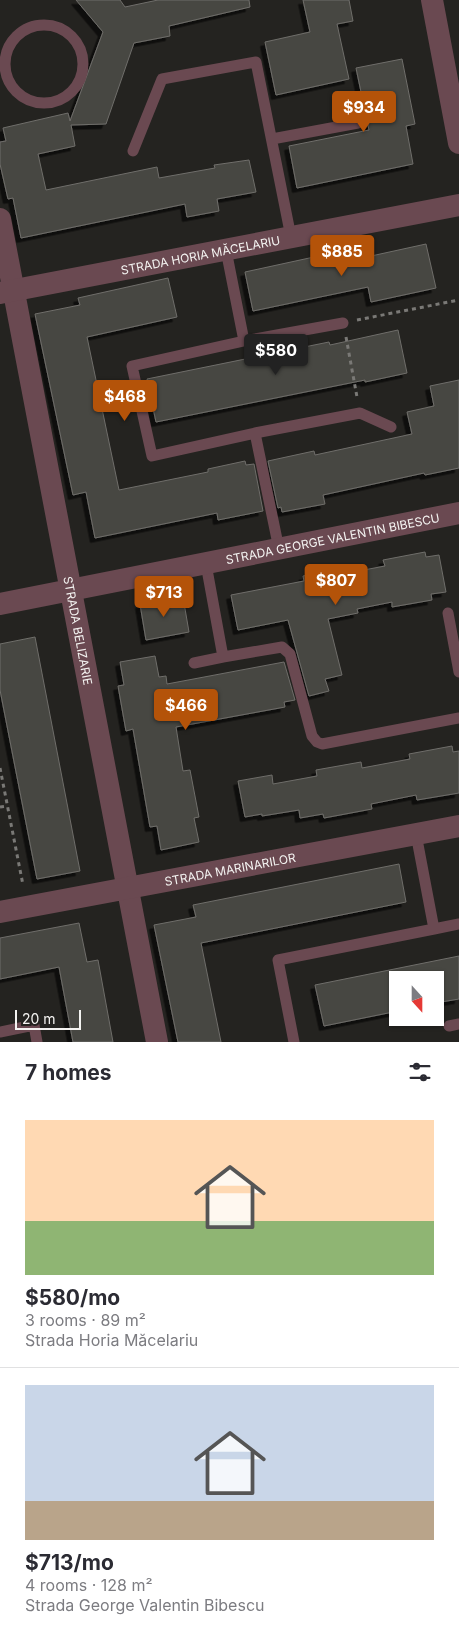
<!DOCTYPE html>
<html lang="en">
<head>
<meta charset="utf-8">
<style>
	:root { --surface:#fff; --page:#f2f2f3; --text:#2b2b33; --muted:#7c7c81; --line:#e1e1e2; --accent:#b45309 }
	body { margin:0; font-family:Inter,sans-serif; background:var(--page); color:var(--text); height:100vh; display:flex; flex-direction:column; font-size:19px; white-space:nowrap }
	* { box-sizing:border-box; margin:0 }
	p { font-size:16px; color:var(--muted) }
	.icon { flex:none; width:28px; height:28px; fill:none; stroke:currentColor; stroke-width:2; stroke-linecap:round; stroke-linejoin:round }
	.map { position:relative; height:1042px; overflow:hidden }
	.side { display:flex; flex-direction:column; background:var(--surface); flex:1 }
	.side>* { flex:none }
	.needle { width:32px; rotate:159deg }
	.tools { position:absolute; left:389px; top:971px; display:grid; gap:10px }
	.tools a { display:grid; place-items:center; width:55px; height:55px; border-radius:0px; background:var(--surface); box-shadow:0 1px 4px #0004; font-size:25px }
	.scale { position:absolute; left:15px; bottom:12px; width:66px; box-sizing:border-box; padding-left:5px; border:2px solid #f4f3f1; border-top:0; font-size:14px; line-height:18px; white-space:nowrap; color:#f4f3f1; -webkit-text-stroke:4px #242320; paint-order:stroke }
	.price { position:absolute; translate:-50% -42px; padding:0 11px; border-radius:5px; background:var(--accent); color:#fff; font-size:16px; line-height:32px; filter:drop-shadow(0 1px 2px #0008) }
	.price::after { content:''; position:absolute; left:50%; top:30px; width:15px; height:11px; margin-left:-8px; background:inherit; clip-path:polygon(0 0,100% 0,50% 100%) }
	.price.current { background:#222; color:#fff }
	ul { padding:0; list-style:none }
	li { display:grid; align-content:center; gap:10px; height:265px; padding:0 25px }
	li+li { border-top:1px solid var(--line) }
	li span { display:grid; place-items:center; height:155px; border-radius:0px; color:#555 }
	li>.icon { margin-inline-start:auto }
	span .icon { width:90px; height:90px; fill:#fffc; stroke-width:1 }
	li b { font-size:21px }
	h2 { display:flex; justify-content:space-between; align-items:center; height:60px; padding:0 25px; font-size:21px }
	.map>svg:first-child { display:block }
	.building { fill:#474642; stroke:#6f6e6a; filter:url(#shadow) }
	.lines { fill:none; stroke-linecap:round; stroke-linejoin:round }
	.path { stroke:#7a7976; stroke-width:3; stroke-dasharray:4 4; stroke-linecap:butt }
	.lane { stroke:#6a4951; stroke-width:11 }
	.street { stroke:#6a4951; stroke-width:22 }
	.labels { text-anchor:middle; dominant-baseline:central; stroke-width:4.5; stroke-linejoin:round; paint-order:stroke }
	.street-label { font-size:12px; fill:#f4f3f1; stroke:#242320 }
</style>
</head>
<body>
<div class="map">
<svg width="459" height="1042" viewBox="0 0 459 1042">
	<defs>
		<filter id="shadow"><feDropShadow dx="-4.5" dy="4.5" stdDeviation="0" flood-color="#0009"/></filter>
	</defs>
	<rect width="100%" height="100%" fill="#242320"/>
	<!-- building -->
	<path class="building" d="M76,0h44l5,7 33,-7h91l1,7 -81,19 1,10 -36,7 -28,81 -35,1 4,21 -37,8 8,36 111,-23 2,11 56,-10 -1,-3 35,-5 7,32 -39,7 2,12 -32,6 -2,-13 -164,34 -8,-40 -5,1 -8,-35v-22l6,-1 -3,-13 65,-15 2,8 33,-89z
		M303,0h46l4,21 -16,3 12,55 -73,16 -11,-53 45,-10z
		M402,59l13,65 -9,2 7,38 -116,24 -8,-42 80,-16 -13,-62z
		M426,244l10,44 -65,14 -3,-15 -115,24 -8,-39 115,-25 2,11z
		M168,278l9,39 -90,20 32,153 89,-18v-3l37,-8 1,4 8,-1 9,47 -45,9 -1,-7 -122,25 -9,-46 -13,3 -38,-181 45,-9 -2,-7z
		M398,330l9,43 -42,9v-2l-209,42 -9,-43 182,-37 1,3z
		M459,380v88l-34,7 -1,-2 -101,22 2,9 -43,8 -1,-5 -3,1 -10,-47 46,-10 1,4 97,-21 -5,-22 27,-6 -4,-20z
		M425,552l1,5 13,-2 7,37 -15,2 1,6 -40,7v-5l-35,7 1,4 -30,6 14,56 -17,4 4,12 -20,5 -21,-76 -50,10 -7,-35 73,-14 -1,-5 44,-8 1,5 37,-7 -2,-6z
		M183,597l6,35 -43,8 -6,-36z
		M35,637l45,234 -43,8 -37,-189v-46z
		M155,656l4,21 7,-1 1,8 117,-22 11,38 -11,2 1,5 -109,20 7,44 7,-1 9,47 -5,1 5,24 -38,8 -4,-24 -7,1 -17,-98 -7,2 -8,-45 6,-1 -4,-23z
		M452,746l1,6 6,-1v42l-42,7 -1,-5 -45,9 1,5 -48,9 -1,-4 -23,4 -1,-8 -37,6v-2l-17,3 -7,-36 34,-6 1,9 44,-8 -1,-6 45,-8 1,6 48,-9 -1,-5z
		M399,864l7,38 -205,41 20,99h-43l-24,-117 42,-8 -3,-12z
		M79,923l8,39 11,-2 15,82h-40l-14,-75 -59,12v-41z
		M459,956v43l-24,4v-23h-37v31l-74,15 -9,-41z"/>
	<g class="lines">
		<!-- path -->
		<path class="path" d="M357,320l102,-20
			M346,337l11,60
			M0,768l23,117
			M0,807l7,-1"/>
		<!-- lane -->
		<path class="lane" d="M5 64a39 39 0 1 1 78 0a39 39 0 1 1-78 0Z
			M272,139l86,-16
			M133,151l29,-72 94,-17 35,175
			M226,250l18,91
			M255,433l105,-20 31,14
			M279,549l-24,-116 -103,23 -20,-90 112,-25 99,-18
			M206,564l17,93 59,-10 8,7 22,82 5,6 5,2 137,-26
			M448,613l11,59
			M194,663l29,-6
			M434,929l25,-5
			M449,1026l10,-2
			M0,1032l34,-7 3,17
			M294,1042l-16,-82 156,-31 -18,-95"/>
		<!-- street -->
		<g class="street">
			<path d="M432,0l27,143"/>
			<path id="s1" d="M0,219l157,823"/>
			<path id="s2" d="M0,293l459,-88"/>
			<path id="s3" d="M0,604l459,-91"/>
			<path id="s4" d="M0,912l459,-86"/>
		</g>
	</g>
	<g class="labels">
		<!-- street labels -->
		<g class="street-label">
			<text stroke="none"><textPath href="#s2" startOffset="204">STRADA HORIA MĂCELARIU</textPath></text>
			<text stroke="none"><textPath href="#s3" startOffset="339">STRADA GEORGE VALENTIN BIBESCU</textPath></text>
			<text stroke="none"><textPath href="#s1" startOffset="419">STRADA BELIZARIE</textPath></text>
			<text stroke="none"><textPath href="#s4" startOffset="234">STRADA MARINARILOR</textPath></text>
		</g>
	</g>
</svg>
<div class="tools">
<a><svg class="needle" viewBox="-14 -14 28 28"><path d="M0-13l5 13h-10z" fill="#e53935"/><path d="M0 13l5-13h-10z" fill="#7c7c81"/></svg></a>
</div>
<div class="scale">20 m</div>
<b class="price" style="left:364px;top:133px">$934</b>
<b class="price" style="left:342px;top:277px">$885</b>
<b class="price current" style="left:276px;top:376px">$580</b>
<b class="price" style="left:125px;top:422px">$468</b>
<b class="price" style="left:336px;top:606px">$807</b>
<b class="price" style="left:164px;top:618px">$713</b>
<b class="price" style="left:186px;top:731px">$466</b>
</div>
<section class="side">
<h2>7 homes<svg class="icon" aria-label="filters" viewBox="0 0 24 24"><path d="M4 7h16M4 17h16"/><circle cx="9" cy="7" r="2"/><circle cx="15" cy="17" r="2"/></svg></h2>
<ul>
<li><span style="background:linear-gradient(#ffd9b3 65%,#8fb573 0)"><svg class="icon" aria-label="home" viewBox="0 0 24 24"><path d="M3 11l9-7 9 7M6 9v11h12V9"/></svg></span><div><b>$580/mo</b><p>3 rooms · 89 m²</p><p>Strada Horia Măcelariu</p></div></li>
<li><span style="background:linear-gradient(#c9d6e8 75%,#b9a48a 0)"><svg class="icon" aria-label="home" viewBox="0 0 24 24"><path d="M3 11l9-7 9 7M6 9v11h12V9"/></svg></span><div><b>$713/mo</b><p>4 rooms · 128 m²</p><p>Strada George Valentin Bibescu</p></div></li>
</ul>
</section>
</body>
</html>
